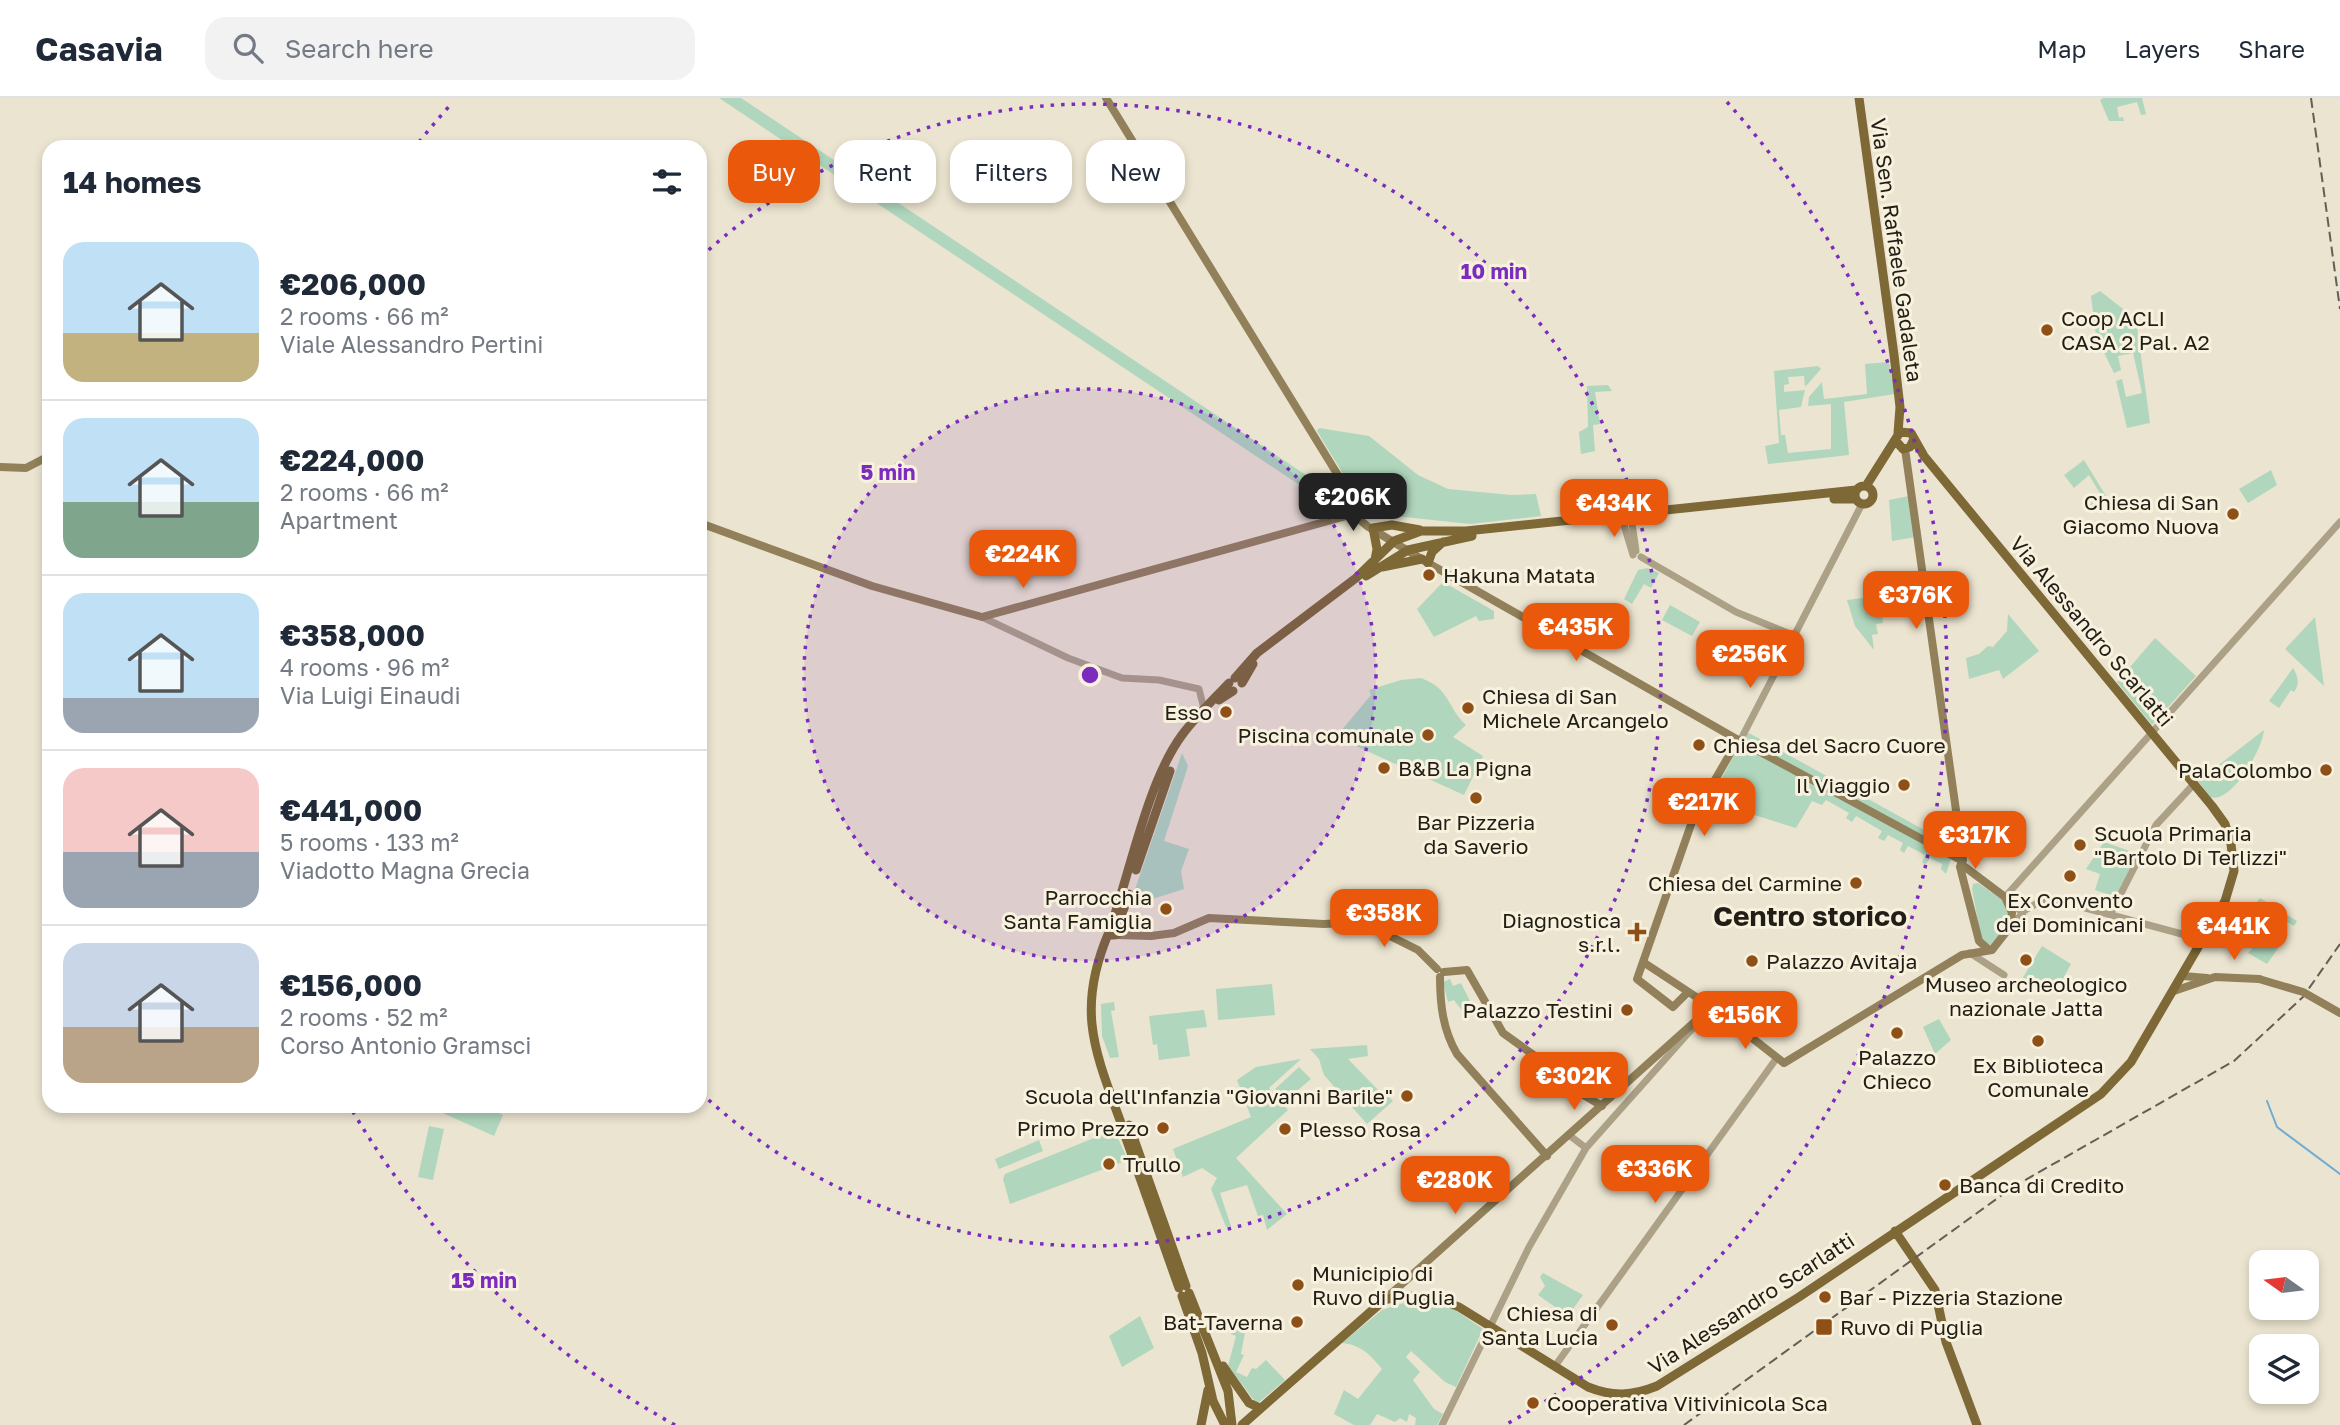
<!DOCTYPE html>
<html lang="en">
<head>
<meta charset="utf-8">
<style>
	:root { --surface:#fff; --page:#f2f2f3; --text:#1f2937; --muted:#747a83; --line:#e0e1e3; --accent:#ea580c }
	body { margin:0; font-family:"Golos Text",sans-serif; background:var(--page); color:var(--text); height:100vh; display:flex; flex-direction:column; font-size:26px; white-space:nowrap }
	* { box-sizing:border-box; margin:0 }
	p { font-size:23px; color:var(--muted) }
	.icon { flex:none; width:38px; height:38px; fill:none; stroke:currentColor; stroke-width:2; stroke-linecap:round; stroke-linejoin:round }
	.map { position:relative; flex:1; overflow:hidden }
	.side { position:absolute; left:42px; top:42px; width:665px; height:973px; display:flex; flex-direction:column; background:var(--surface); border-radius:21px; box-shadow:0 4px 10px #0003 }
	.side>* { flex:none }
	.banner { position:absolute; left:728px; top:42px; width:665px; height:63px; display:flex; gap:14px }
	.needle { width:46px; rotate:284deg }
	.buttons { position:absolute; left:2249px; top:1152px; display:grid; gap:14px }
	.buttons a { display:grid; place-items:center; width:70px; height:70px; border-radius:14px; background:var(--surface); box-shadow:0 4px 10px #0003; font-size:35px }
	.price { position:absolute; translate:-50% -60px; padding:0 16px; border-radius:14px; background:var(--accent); color:#fff; font-size:23px; line-height:46px; filter:drop-shadow(0 2px 4px #0008) }
	.price::after { content:''; position:absolute; left:50%; top:42px; width:21px; height:16px; margin-left:-10px; background:inherit; clip-path:polygon(0 0,100% 0,50% 100%) }
	.price.current { background:#222; color:#fff }
	ul { padding:0; list-style:none }
	li { display:flex; align-items:center; gap:21px; height:175px; padding:0 21px }
	li+li { border-top:2px solid var(--line) }
	li span { display:grid; place-items:center; flex:none; width:196px; height:140px; border-radius:21px; color:#555 }
	li>.icon { margin-inline-start:auto }
	span .icon { width:84px; height:84px; fill:#fffc; stroke-width:1 }
	li b { font-size:30px }
	h2 { display:flex; justify-content:space-between; align-items:center; height:84px; padding:0 21px; font-size:30px }
	.pill { padding:0 24px; border-radius:21px; background:var(--surface); box-shadow:0 4px 10px #0003; font-size:24px; line-height:63px }
	.pill.current { background:var(--accent); color:#fff }
	header { display:flex; align-items:center; gap:42px; box-sizing:border-box; height:98px; padding:0 35px; background:var(--surface); border-bottom:2px solid var(--line) }
	header strong { font-size:33px }
	nav { display:flex; gap:38px; margin-inline-start:auto; font-size:24px }
	.search { width:490px; height:63px; background:var(--page); display:flex; align-items:center; gap:18px; box-sizing:border-box; padding:0 24px; border-radius:21px; color:var(--muted); font-size:26px }
	.map>svg:first-child { display:block }
	.green { fill:#b0d6bd }
	.lines { fill:none; stroke-linecap:round; stroke-linejoin:round }
	.stream { stroke:#6eabd3; stroke-width:2 }
	.tertiary { stroke:#aca187; stroke-width:7 }
	.secondary { stroke:#918059; stroke-width:8 }
	.primary { stroke:#7d6836; stroke-width:9 }
	.rail { stroke:#635f54; stroke-width:2; stroke-dasharray:10 5; stroke-linecap:butt }
	.secondary-bridge { stroke:#918059; stroke-width:8 }
	.ring { fill:none; stroke:#7b2cbf; stroke-width:3.5; stroke-dasharray:3.5 7 }
	.poi-dot { fill:#8f5018; stroke:#f8f1dd; stroke-width:2.5 }
	.labels { text-anchor:middle; dominant-baseline:central; stroke-width:6; stroke-linejoin:round; paint-order:stroke }
	.street-label { font-size:21px; fill:#211e17; stroke:#f8f1dd }
	.poi-label { font-size:21px; fill:#211e17; stroke:#f8f1dd; text-anchor:start }
	.district-label { font-size:28px; font-weight:bold; fill:#211e17; stroke:#f8f1dd }
	.centre { fill:#7b2cbf; stroke:#f8f1dd; stroke-width:3.5 }
	.ring-label { font-size:21px; text-anchor:middle; font-weight:bold; fill:#7b2cbf; stroke:#f8f1dd; stroke-width:6; stroke-linejoin:round; paint-order:stroke }
</style>
</head>
<body>
<header>
<strong>Casavia</strong>
<div class="search"><svg class="icon" aria-label="search" viewBox="0 0 24 24"><circle cx="10" cy="10" r="6"/><path d="M15 15l6 6"/></svg>Search here</div>
<nav><a>Map</a><a>Layers</a><a>Share</a></nav>
</header>
<div class="map">
<svg width="2340" height="1327" viewBox="0 0 2340 1327">
	<rect width="100%" height="100%" fill="#ebe4d0"/>
	<!-- green -->
	<path class="green" d="M719,0h22l610,407 -8,9z
		M2103,0h39l4,16 -5,1 -4,-13 -20,5 2,11 4,-1 1,4h-15l-9,-21z
		M2100,193l36,28 14,104 -23,5 -11,-47 6,-2 4,18 16,-4 -9,-40 -15,3 3,14 -7,3 -18,-37 -5,-40z
		M1889,264l6,32 -51,8 5,53 -81,9 -3,-18 14,-3 -5,-72 44,-5 3,3 -16,18 -1,-11 -16,1 1,7 -5,1v7l21,-2 -4,17 -22,3 2,25h4l3,18 43,-4v-45l-23,2 1,-9 13,-15 2,17 43,-5 -2,-30z
		M1608,287l4,6 -17,1 5,32 -7,1 2,26 -14,3 -2,-22 9,-5 -1,-41z
		M1319,330l50,8 49,39 30,14 63,6 25,-1 5,22 -71,8 -103,-11 -50,-82z
		M2084,362l22,36 -16,12 -2,-2 13,-11 -12,-20 -15,13 -10,-13z
		M2271,372l6,15 -29,18 -9,-14z
		M1909,398l6,41 -23,4 -3,-41z
		M1648,470l11,5 -8,15 -7,-4 -12,20 -8,-5 14,-29z
		M1443,484l51,29v8l-15,2 -3,-5 -42,21 -17,-28z
		M1879,498l4,27 -7,1 2,10 -6,1 2,15 -19,-24 -8,-26z
		M1670,507l30,17 -8,14 -30,-16z
		M2008,516l31,37 -36,28 -4,-9 -30,9 -3,-21 13,-4 9,-8 5,1 14,-16z
		M2315,519l9,69 -39,-37z
		M2155,540l41,38 -44,49 -35,-43z
		M2293,570c5,8 7,16 1,24l-3,-2 -12,18 -10,-7z
		M1421,580c30,11 26,30 45,47l-13,12 30,19 -19,39 -128,-58 35,-42 -2,-5 32,-10z
		M2264,632c-1,18 -33,75 -54,67l-12,-16z
		M1747,634l208,115 -9,27 -5,-5 1,-5 -12,-6 -4,6 -4,-1 3,-8 -17,-9 -4,7 -4,-3 3,-7 -15,-8 -4,6 -6,-3 4,-7 -26,-15 -4,6 -6,-4 3,-5 -23,-13 -4,5 -10,-4 -16,27 -87,-27z
		M1182,655l6,13 -24,75 25,8 -8,22 3,18 -41,13 -11,-4z
		M2104,744l34,12 -22,43 -21,-7 5,-16 -14,-5z
		M1978,785l26,18 6,18 -18,28 -10,-4 -10,-54 1,-5z
		M2260,800l37,23 -3,5 -18,-10 -5,7 17,11 -21,30 -19,-11 4,-4 -11,-7 17,-19 -10,-9z
		M2042,848l29,18 -12,22 -37,-7z
		M1450,881l3,7 8,-3 14,28 -9,5 -12,-16 -6,2 -5,-20z
		M1272,886l3,31 -57,5 -2,-31z
		M1114,904l1,8 -4,1 8,46 -9,1 -8,-22 -1,-32z
		M1204,912l3,17 -21,2 4,27 -31,4 -2,-16 -4,1 -4,-29z
		M1939,921l12,21 -16,14 -12,-27z
		M1367,947l1,11 -20,3 34,35 2,-2 9,9 -26,23 -43,-49 -5,-16 -9,-10z
		M1301,961l-32,29 19,22 -52,48 51,56 -20,16 -4,-15 -5,1 -11,-31 -27,8 11,33 -5,1 -15,-38 6,-11 -15,-10 -19,9 -10,-28 78,-32 -14,-37 19,-13z
		M1299,969l12,12 -25,21 -11,-11z
		M438,1008h61l-2,6 6,3 -9,21 -58,-26z
		M429,1028l15,3 -11,51 -15,-3z
		M1114,1032l14,30 -118,44 -7,-25 2,-5z
		M1039,1042l4,11 -44,18 -4,-10z
		M1543,1175l40,22 -15,21 -30,-21 7,-9 -5,-9z
		M1416,1201l36,9 31,21 -27,58 -11,-5 -34,-31 -5,6 14,15 -7,8 21,29 9,5 -6,11h-22l1,-7 -7,-4 -2,8 -7,-4 -5,4 -18,-8 -7,11h-16l-20,-11 10,-24 14,9 24,-30c-12,-15 -21,-24 -40,-26l40,-33z
		M1140,1218l14,32 -32,19 -13,-31z
		M1236,1220l11,4 -6,32 3,1 -8,17 11,5 5,-9 4,1 10,-9 19,20 -28,24 -29,-38 8,-30 -5,-2z"/>
	<g class="lines">
		<!-- stream -->
		<path class="stream" d="M2267,1003l10,26 63,47"/>
		<!-- tertiary -->
		<path class="tertiary" d="M1633,457l-9,-30v-12l7,3 5,35
			M1641,459l95,55 59,24
			M982,519l86,41 54,20 37,2 40,9 5,20
			M1740,643l122,-237
			M2005,799l335,-375
			M2008,803l15,12 -13,14
			M2022,814l17,-10 39,4 126,34
			M2111,815l45,-88 38,-41
			M1970,855l34,22
			M1569,1037l17,13
			M1555,1268l221,-307
			M1442,1327l87,-178 57,-99 106,-119"/>
		<!-- secondary -->
		<path class="secondary" d="M1106,0l246,400 7,21 8,7 61,37 312,178 217,117
			M1905,351l58,411
			M0,369l26,1 23,-12
			M700,425l172,63 110,31 375,-104
			M1960,769l19,74 10,9
			M1116,837l35,1 23,-3 35,-15 115,6 38,-2 56,28 19,19
			M1643,864l67,44
			M1444,874l23,-2 36,63 39,28 2,10 58,35
			M2183,878l24,2
			M1440,879c0,28 3,53 17,77l90,102
			M2174,893l41,-14 44,2
			M1688,894l-15,15 -36,-28 57,-163 44,-76
			M1715,911l69,54 178,-108 30,-5 18,-23 2,-14 -7,-16 -44,-33
			M1384,1202l325,-291"/>
		<!-- primary -->
		<path class="primary" d="M1859,0l35,257 6,52 -2,26
			M1855 397a9 9 0 1 1 18 0a9 9 0 1 1-18 0Z
			M1866,388l29,-46
			M1834,401h22
			M1375,462l2,-11 -4,-21 19,-3 28,5
			M1428,465l4,-11 11,-10
			M1382,469l40,-8
			M1366,478l42,-26 64,-14
			M1235,580l22,-25 99,-75 38,-37 27,-10h45l390,-41
			M1242,585l11,-19
			M1219,602l14,-9
			M1136,772l34,-99
			M1112,825c19,-55 36,-142 70,-188 14,-19 31,-35 47,-52
			M1108 831a6 6 0 1 1 12 0a6 6 0 1 1-12 0Z
			M1118,827l11,-31
			M1109,834c-33,77 -15,117 12,191
			M1129,1027l57,161
			M1122,1029l57,161
			M1895,1133l40,59 11,52 31,83
			M1189,1195l39,98 4,34
			M1182,1198l20,57 11,48 12,24
			M1223,1268l26,37 11,5
			M1201,1327l7,-35
			M1242,1327l142,-125c26,-7 51,-4 75,7l129,80c25,10 44,9 69,-1l142,-89 302,-203 30,-32 94,-161 9,-30 -3,-27 -6,-20 -13,-18 -288,-350 -13,-23 -11,-1 -5,8 8,9 7,-2 3,-6"/>
		<!-- rail -->
		<path class="rail" d="M2311,0l29,211
			M1684,1327l329,-238 221,-126 69,-64 37,-53"/>
		<!-- secondary-bridge -->
		<path class="secondary-bridge" d="M2259,881l44,13 37,21"/>
	</g>
	<!-- distance rings -->
	<circle cx="1090" cy="577" r="286" fill="#7b2cbf" fill-opacity=".12"/>
	<g class="ring">
		<circle cx="1090" cy="577" r="286"/>
		<path d="M701 159A571 571 0 1 1 701 995"/>
		<path d="M675 1327A857 857 0 0 1 352 1012M419 44A857 857 0 0 1 453 4M1727 4A857 857 0 0 1 1505 1327"/>
	</g>
	<!-- markers -->
	<g class="poi-dot">
		<circle cx="2047" cy="232" r="7"/>
		<circle cx="2233" cy="416" r="7"/>
		<circle cx="1429" cy="477" r="7"/>
		<circle cx="1468" cy="610" r="7"/>
		<circle cx="1226" cy="614" r="7"/>
		<circle cx="1428" cy="637" r="7"/>
		<circle cx="1699" cy="647" r="7"/>
		<circle cx="1384" cy="670" r="7"/>
		<circle cx="2326" cy="672" r="7"/>
		<circle cx="1904" cy="687" r="7"/>
		<circle cx="1476" cy="700" r="7"/>
		<circle cx="2080" cy="747" r="7"/>
		<circle cx="2070" cy="778" r="7"/>
		<circle cx="1856" cy="785" r="7"/>
		<circle cx="1166" cy="811" r="7"/>
		<path d="M1633.5 823.5h7v7h7v7h-7v7h-7v-7h-7v-7h7z"/>
		<circle cx="2026" cy="862" r="7"/>
		<circle cx="1752" cy="863" r="7"/>
		<circle cx="1627" cy="912" r="7"/>
		<circle cx="1897" cy="935" r="7"/>
		<circle cx="2038" cy="943" r="7"/>
		<circle cx="1407" cy="998" r="7"/>
		<circle cx="1163" cy="1030" r="7"/>
		<circle cx="1285" cy="1031" r="7"/>
		<circle cx="1109" cy="1066" r="7"/>
		<circle cx="1945" cy="1087" r="7"/>
		<circle cx="1298" cy="1187" r="7"/>
		<circle cx="1825" cy="1199" r="7"/>
		<circle cx="1297" cy="1224" r="7"/>
		<circle cx="1612" cy="1227" r="7"/>
		<rect x="1815" y="1220" width="18" height="18" rx="3.5"/>
		<circle cx="1533" cy="1305" r="7"/>
	</g>
	<g class="labels">
		<!-- street labels -->
		<g class="street-label">
			<text transform="translate(1897 152) rotate(82)">Via Sen. Raffaele Gadaleta</text>
			<text transform="translate(2092 533) rotate(50)">Via Alessandro Scarlatti</text>
			<text transform="translate(1751 1205) rotate(-33)">Via Alessandro Scarlatti</text>
		</g>
		<!-- poi labels -->
		<g class="poi-label">
			<text x="2061" y="220">Coop ACLI<tspan x="2061" dy="24">CASA 2 Pal. A2</tspan></text>
			<text x="2219" y="404" text-anchor="end">Chiesa di San<tspan x="2219" dy="24">Giacomo Nuova</tspan></text>
			<text x="1443" y="477">Hakuna Matata</text>
			<text x="1482" y="598">Chiesa di San<tspan x="1482" dy="24">Michele Arcangelo</tspan></text>
			<text x="1212" y="614" text-anchor="end">Esso</text>
			<text x="1414" y="637" text-anchor="end">Piscina comunale</text>
			<text x="1713" y="647">Chiesa del Sacro Cuore</text>
			<text x="1398" y="670">B&amp;B La Pigna</text>
			<text x="2312" y="672" text-anchor="end">PalaColombo</text>
			<text x="1890" y="687" text-anchor="end">Il Viaggio</text>
			<text x="1476" y="724" text-anchor="middle">Bar Pizzeria<tspan x="1476" dy="24">da Saverio</tspan></text>
			<text x="2094" y="735">Scuola Primaria<tspan x="2094" dy="24">"Bartolo Di Terlizzi"</tspan></text>
			<text x="1842" y="785" text-anchor="end">Chiesa del Carmine</text>
			<text x="1152" y="799" text-anchor="end">Parrocchia<tspan x="1152" dy="24">Santa Famiglia</tspan></text>
			<text x="2070" y="802" text-anchor="middle">Ex Convento<tspan x="2070" dy="24">dei Dominicani</tspan></text>
			<text x="1621" y="822" text-anchor="end">Diagnostica<tspan x="1621" dy="24">s.r.l.</tspan></text>
			<text x="1766" y="863">Palazzo Avitaja</text>
			<text x="2026" y="886" text-anchor="middle">Museo archeologico<tspan x="2026" dy="24">nazionale Jatta</tspan></text>
			<text x="1613" y="912" text-anchor="end">Palazzo Testini</text>
			<text x="1897" y="959" text-anchor="middle">Palazzo<tspan x="1897" dy="24">Chieco</tspan></text>
			<text x="2038" y="967" text-anchor="middle">Ex Biblioteca<tspan x="2038" dy="24">Comunale</tspan></text>
			<text x="1393" y="998" text-anchor="end">Scuola dell'Infanzia "Giovanni Barile"</text>
			<text x="1149" y="1030" text-anchor="end">Primo Prezzo</text>
			<text x="1299" y="1031">Plesso Rosa</text>
			<text x="1123" y="1066">Trullo</text>
			<text x="1959" y="1087">Banca di Credito</text>
			<text x="1312" y="1175">Municipio di<tspan x="1312" dy="24">Ruvo di Puglia</tspan></text>
			<text x="1839" y="1199">Bar - Pizzeria Stazione</text>
			<text x="1598" y="1215" text-anchor="end">Chiesa di<tspan x="1598" dy="24">Santa Lucia</tspan></text>
			<text x="1283" y="1224" text-anchor="end">Bat-Taverna</text>
			<text x="1840" y="1229">Ruvo di Puglia</text>
			<text x="1547" y="1305">Cooperativa Vitivinicola Sca</text>
		</g>
		<!-- district labels -->
		<g class="district-label">
			<text x="1810" y="817">Centro storico</text>
		</g>
	</g>
	<circle cx="1090" cy="577" r="10" class="centre"/>
	<g class="ring-label">
		<text x="1494" y="181">10 min</text>
		<text x="888" y="382">5 min</text>
		<text x="484" y="1190">15 min</text>
	</g>
</svg>
<div class="buttons">
<a><svg class="needle" viewBox="-14 -14 28 28"><path d="M0-13l5 13h-10z" fill="#e53935"/><path d="M0 13l5-13h-10z" fill="#747a83"/></svg></a>
<a><svg class="icon" aria-label="layers" viewBox="0 0 24 24"><path d="M12 4l9 5-9 5-9-5zM3 14l9 5 9-5"/></svg></a>
</div>
<b class="price current" style="left:1353px;top:435px">€206K</b>
<b class="price" style="left:1614px;top:441px">€434K</b>
<b class="price" style="left:1023px;top:492px">€224K</b>
<b class="price" style="left:1916px;top:533px">€376K</b>
<b class="price" style="left:1576px;top:565px">€435K</b>
<b class="price" style="left:1750px;top:592px">€256K</b>
<b class="price" style="left:1704px;top:740px">€217K</b>
<b class="price" style="left:1975px;top:773px">€317K</b>
<b class="price" style="left:1384px;top:851px">€358K</b>
<b class="price" style="left:2234px;top:864px">€441K</b>
<b class="price" style="left:1745px;top:953px">€156K</b>
<b class="price" style="left:1574px;top:1014px">€302K</b>
<b class="price" style="left:1655px;top:1107px">€336K</b>
<b class="price" style="left:1455px;top:1118px">€280K</b>
<div class="banner">
<a class="pill current">Buy</a>
<a class="pill">Rent</a>
<a class="pill">Filters</a>
<a class="pill">New</a>
</div>
<section class="side">
<h2>14 homes<svg class="icon" aria-label="filters" viewBox="0 0 24 24"><path d="M4 7h16M4 17h16"/><circle cx="9" cy="7" r="2"/><circle cx="15" cy="17" r="2"/></svg></h2>
<ul>
<li><span style="background:linear-gradient(#bfe0f5 65%,#c2b280 0)"><svg class="icon" aria-label="home" viewBox="0 0 24 24"><path d="M3 11l9-7 9 7M6 9v11h12V9"/></svg></span><div><b>€206,000</b><p>2 rooms · 66 m²</p><p>Viale Alessandro Pertini</p></div></li>
<li><span style="background:linear-gradient(#bfe0f5 60%,#7fa58c 0)"><svg class="icon" aria-label="home" viewBox="0 0 24 24"><path d="M3 11l9-7 9 7M6 9v11h12V9"/></svg></span><div><b>€224,000</b><p>2 rooms · 66 m²</p><p>Apartment</p></div></li>
<li><span style="background:linear-gradient(#bfe0f5 75%,#9aa5b1 0)"><svg class="icon" aria-label="home" viewBox="0 0 24 24"><path d="M3 11l9-7 9 7M6 9v11h12V9"/></svg></span><div><b>€358,000</b><p>4 rooms · 96 m²</p><p>Via Luigi Einaudi</p></div></li>
<li><span style="background:linear-gradient(#f6c9c9 60%,#9aa5b1 0)"><svg class="icon" aria-label="home" viewBox="0 0 24 24"><path d="M3 11l9-7 9 7M6 9v11h12V9"/></svg></span><div><b>€441,000</b><p>5 rooms · 133 m²</p><p>Viadotto Magna Grecia</p></div></li>
<li><span style="background:linear-gradient(#c9d6e8 60%,#b9a48a 0)"><svg class="icon" aria-label="home" viewBox="0 0 24 24"><path d="M3 11l9-7 9 7M6 9v11h12V9"/></svg></span><div><b>€156,000</b><p>2 rooms · 52 m²</p><p>Corso Antonio Gramsci</p></div></li>
</ul>
</section>
</div>
</body>
</html>
